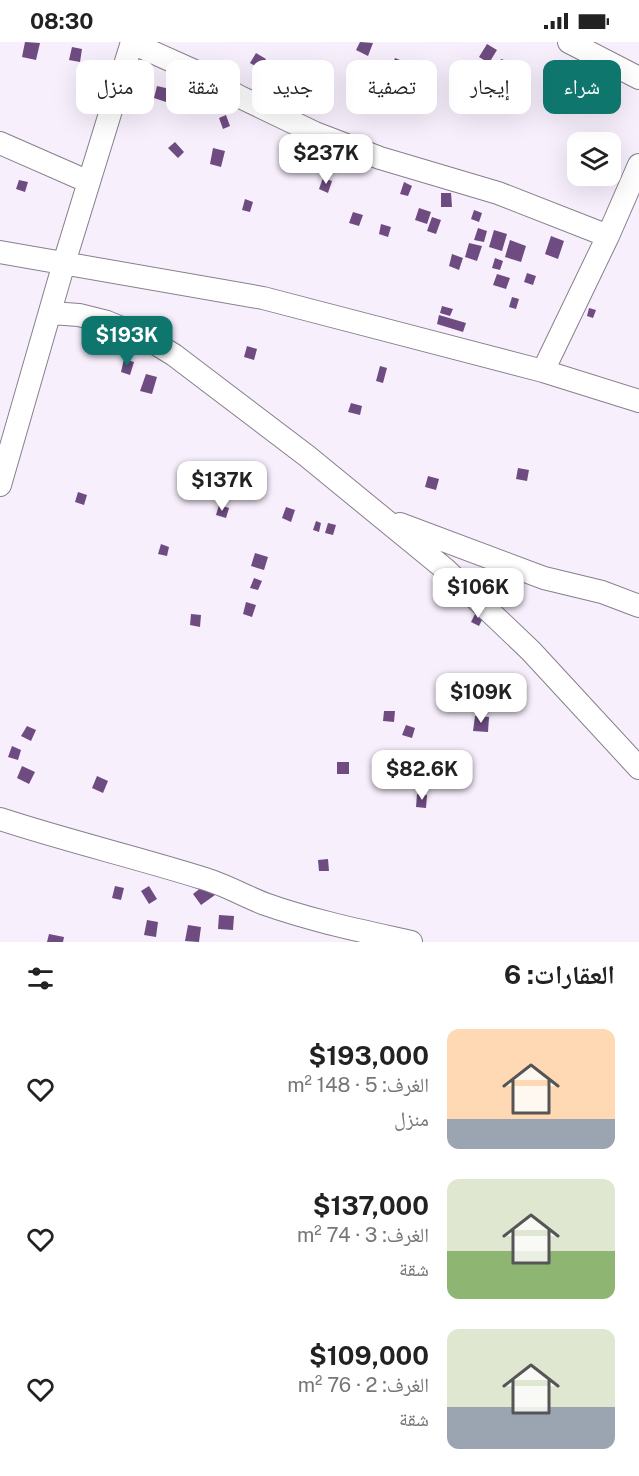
<!DOCTYPE html>
<html lang="ar">
<head>
<meta charset="utf-8">
<style>
	:root { --surface:#fff; --page:#f6f6f6; --text:#222; --muted:#767676; --accent:#0f766e }
	body { margin:0; font-family:"Public Sans","Noto Naskh Arabic",sans-serif; background:var(--page); color:var(--text); direction:rtl; height:100vh; display:flex; flex-direction:column; font-size:22px; white-space:nowrap }
	* { box-sizing:border-box; margin:0 }
	p { font-size:20px; color:var(--muted) }
	.icon { flex:none; width:33px; height:33px; fill:none; stroke:currentColor; stroke-width:2; stroke-linecap:round; stroke-linejoin:round }
	.map { position:relative; height:900px; overflow:hidden; direction:ltr }
	.panel { display:flex; flex-direction:column; background:var(--surface); flex:1 }
	.panel>* { flex:none }
	.banner { position:absolute; left:18px; top:18px; width:603px; height:54px; direction:rtl; display:flex; gap:12px }
	.controls { position:absolute; left:567px; top:90px; display:grid; gap:12px }
	.controls a { display:grid; place-items:center; width:54px; height:54px; border-radius:12px; background:var(--surface); box-shadow:0 6px 24px #0002; font-size:30px }
	.price { position:absolute; translate:-50% -51px; padding:0 14px; border-radius:12px; background:#fff; color:#222; font-size:20px; line-height:39px; filter:drop-shadow(0 2px 3px #0008) }
	.price::after { content:''; position:absolute; left:50%; top:36px; width:18px; height:14px; margin-left:-9px; background:inherit; clip-path:polygon(0 0,100% 0,50% 100%) }
	.price.selected { background:var(--accent); color:#fff }
	ul { padding:0; list-style:none }
	li { display:flex; align-items:center; gap:18px; height:150px; padding:0 24px }
	li span { display:grid; place-items:center; flex:none; width:168px; height:120px; border-radius:12px; color:#555 }
	li>.icon { margin-inline-start:auto }
	span .icon { width:72px; height:72px; fill:#fffc; stroke-width:1 }
	li b { font-size:26px }
	h2 { display:flex; justify-content:space-between; align-items:center; height:72px; padding:0 24px; font-size:26px }
	.chip { padding:0 21px; border-radius:12px; background:var(--surface); box-shadow:0 6px 24px #0002; font-size:21px; line-height:54px }
	.chip.selected { background:var(--accent); color:#fff }
	.status { display:flex; justify-content:space-between; align-items:center; height:42px; padding:0 30px; background:var(--surface); direction:ltr }
	.status svg { height:16px; fill:currentColor }
	.map>svg:first-child { display:block }
	.building { fill:#6e4c81 }
	.lines { fill:none; stroke-linecap:round; stroke-linejoin:round }
	.minor-casing { stroke:#877f8c; stroke-width:24 }
	.minor { stroke:#fff; stroke-width:22 }
</style>
</head>
<body>
<div class="status"><b>08:30</b><svg viewBox="0 0 49 12"><path d="M0 12V9h3v3zM5 12V6h3v6zM10 12V3h3v9zM15 12V0h3v12zM26 1h20v11H26zM47 4h2v5h-2z"/></svg></div>
<div class="map">
<svg width="639" height="900" viewBox="0 0 639 900">
	<rect width="100%" height="100%" fill="#f8effd"/>
	<!-- building -->
	<path class="building" d="M25,0l15,1 -4,17 -14,-3z
		M360,0l13,1 -5,13 -12,-6z
		M487,2l10,6 -8,13 -10,-6z
		M72,5l10,2 -2,13 -11,-2z
		M256,11l10,6 -6,10 -10,-6z
		M395,16l10,4 -5,13 -10,-4z
		M501,17l12,4 -6,15 -12,-4z
		M473,29l9,5 -6,11 -9,-6z
		M157,44l13,3 -4,13 -12,-4z
		M226,73l4,11 -7,3 -4,-11z
		M175,100l9,10 -6,6 -10,-10z
		M310,104l12,4 -6,14 -12,-4z
		M213,106l12,3 -4,16 -11,-3z
		M323,136l9,3 -4,12 -9,-4z
		M19,138l9,2 -3,10 -9,-3z
		M404,140l8,4 -4,10 -8,-2z
		M441,151h10l1,14h-11z
		M245,157l8,3 -3,10 -8,-2z
		M419,166l12,4 -4,12 -12,-4z
		M474,168l8,3 -3,9 -8,-3z
		M353,170l10,3 -4,11 -10,-3z
		M432,175l9,3 -5,14 -9,-3z
		M381,182l10,3 -3,10 -9,-3z
		M478,186l9,3 -3,11 -10,-2z
		M494,188l13,4 -5,17 -13,-4z
		M551,194l13,5 -6,18 -13,-5z
		M510,198l16,6 -5,16 -16,-5z
		M469,201l13,3 -5,15 -12,-4z
		M452,212l11,4 -4,12 -10,-4z
		M495,216l8,3 -3,9 -8,-2z
		M527,231l9,3 -3,9 -9,-3z
		M497,232l13,4 -4,11 -13,-4z
		M512,255l7,2 -3,10 -7,-2z
		M442,264l11,3 -3,7 -10,-3z
		M589,266l7,2 -3,8 -6,-2z
		M439,273l27,8 -3,9 -26,-8z
		M247,304l10,3 -3,11 -10,-3z
		M124,317l10,3 -4,13 -9,-3z
		M380,324l7,2 -4,15 -7,-2z
		M146,332l11,3 -5,17 -12,-3z
		M351,361l11,3 -2,9 -12,-3z
		M518,426l11,2 -2,11 -11,-2z
		M428,434l11,3 -3,11 -11,-3z
		M223,437l7,2 -3,11 -7,-3z
		M78,450l9,3 -3,10 -9,-3z
		M219,463l10,3 -3,10 -10,-3z
		M286,465l9,3 -4,12 -9,-4z
		M316,479l5,2 -2,9 -6,-2z
		M328,481l8,2 -3,10 -8,-2z
		M161,502l8,3 -2,9 -9,-2z
		M255,511l13,4 -4,13 -13,-4z
		M254,536l8,3 -4,9 -8,-2z
		M246,560l10,3 -4,12 -9,-3z
		M476,570l8,4 -5,10 -8,-4z
		M191,572l10,1 -1,12 -10,-2z
		M384,669h11l-1,11 -11,-1z
		M475,674l14,1 -1,15 -15,-1z
		M406,683l9,3 -3,10 -10,-3z
		M27,684l9,4 -5,11 -10,-5z
		M12,704l9,4 -3,10 -10,-3z
		M337,720h12v12h-12z
		M22,724l13,6 -6,12 -12,-6z
		M97,734l11,5 -5,12 -11,-5z
		M417,752l10,1 -1,13 -10,-1z
		M328,817l1,12h-10l-1,-11z
		M207,841l8,12 -14,10 -8,-11z
		M115,844l9,2 -3,12 -9,-2z
		M149,844l8,13 -8,5 -8,-13z
		M219,873l15,1 -1,14 -15,-1z
		M147,878l11,2 -2,15 -12,-2z
		M188,883l13,2 -2,15 -14,-1z
		M49,892l15,3 -1,5h-16z"/>
	<g class="lines">
		<defs>
			<path id="minor" d="M569,0l70,36
				M132,1l67,30 39,23 77,37 65,25 118,35 110,43
				M0,101l89,39
				M0,210l263,46 280,73 96,30
				M51,271l28,2 28,7 41,17 26,16 133,101 138,113 86,82 108,117
				M543,329l65,-135 31,-71
				M0,443l64,-222 68,-221
				M400,482l144,54 58,14 37,14
				M0,777c67,22 135,38 202,59 22,6 42,18 63,26 48,17 97,27 146,38"/>
		</defs>
		<!-- minor casing -->
		<use href="#minor" class="minor-casing"/>
		<!-- minor -->
		<use href="#minor" class="minor"/>
	</g>
</svg>
<div class="controls">
<a><svg class="icon" aria-label="layers" viewBox="0 0 24 24"><path d="M12 4l9 5-9 5-9-5zM3 14l9 5 9-5"/></svg></a>
</div>
<b class="price" style="left:326px;top:143px">$237K</b>
<b class="price selected" style="left:127px;top:325px">$193K</b>
<b class="price" style="left:222px;top:470px">$137K</b>
<b class="price" style="left:478px;top:577px">$106K</b>
<b class="price" style="left:481px;top:682px">$109K</b>
<b class="price" style="left:422px;top:759px">$82.6K</b>
<div class="banner">
<a class="chip selected">شراء</a>
<a class="chip">إيجار</a>
<a class="chip">تصفية</a>
<a class="chip">جديد</a>
<a class="chip">شقة</a>
<a class="chip">منزل</a>
</div>
</div>
<section class="panel">
<h2>العقارات: 6<svg class="icon" aria-label="filters" viewBox="0 0 24 24"><path d="M4 7h16M4 17h16"/><circle cx="9" cy="7" r="2"/><circle cx="15" cy="17" r="2"/></svg></h2>
<ul>
<li><span style="background:linear-gradient(#ffd9b3 75%,#9aa5b1 0)"><svg class="icon" aria-label="home" viewBox="0 0 24 24"><path d="M3 11l9-7 9 7M6 9v11h12V9"/></svg></span><div><b>$193,000</b><p>الغرف: 5 · 148 m²</p><p>منزل</p></div><svg class="icon" aria-label="heart" viewBox="0 0 24 24"><path d="M12 20l-8-8c-3-5 5-10 8-4 3-6 11-1 8 4z"/></svg></li>
<li><span style="background:linear-gradient(#dfe7d0 60%,#8fb573 0)"><svg class="icon" aria-label="home" viewBox="0 0 24 24"><path d="M3 11l9-7 9 7M6 9v11h12V9"/></svg></span><div><b>$137,000</b><p>الغرف: 3 · 74 m²</p><p>شقة</p></div><svg class="icon" aria-label="heart" viewBox="0 0 24 24"><path d="M12 20l-8-8c-3-5 5-10 8-4 3-6 11-1 8 4z"/></svg></li>
<li><span style="background:linear-gradient(#dfe7d0 65%,#9aa5b1 0)"><svg class="icon" aria-label="home" viewBox="0 0 24 24"><path d="M3 11l9-7 9 7M6 9v11h12V9"/></svg></span><div><b>$109,000</b><p>الغرف: 2 · 76 m²</p><p>شقة</p></div><svg class="icon" aria-label="heart" viewBox="0 0 24 24"><path d="M12 20l-8-8c-3-5 5-10 8-4 3-6 11-1 8 4z"/></svg></li>
</ul>
</section>
</body>
</html>
